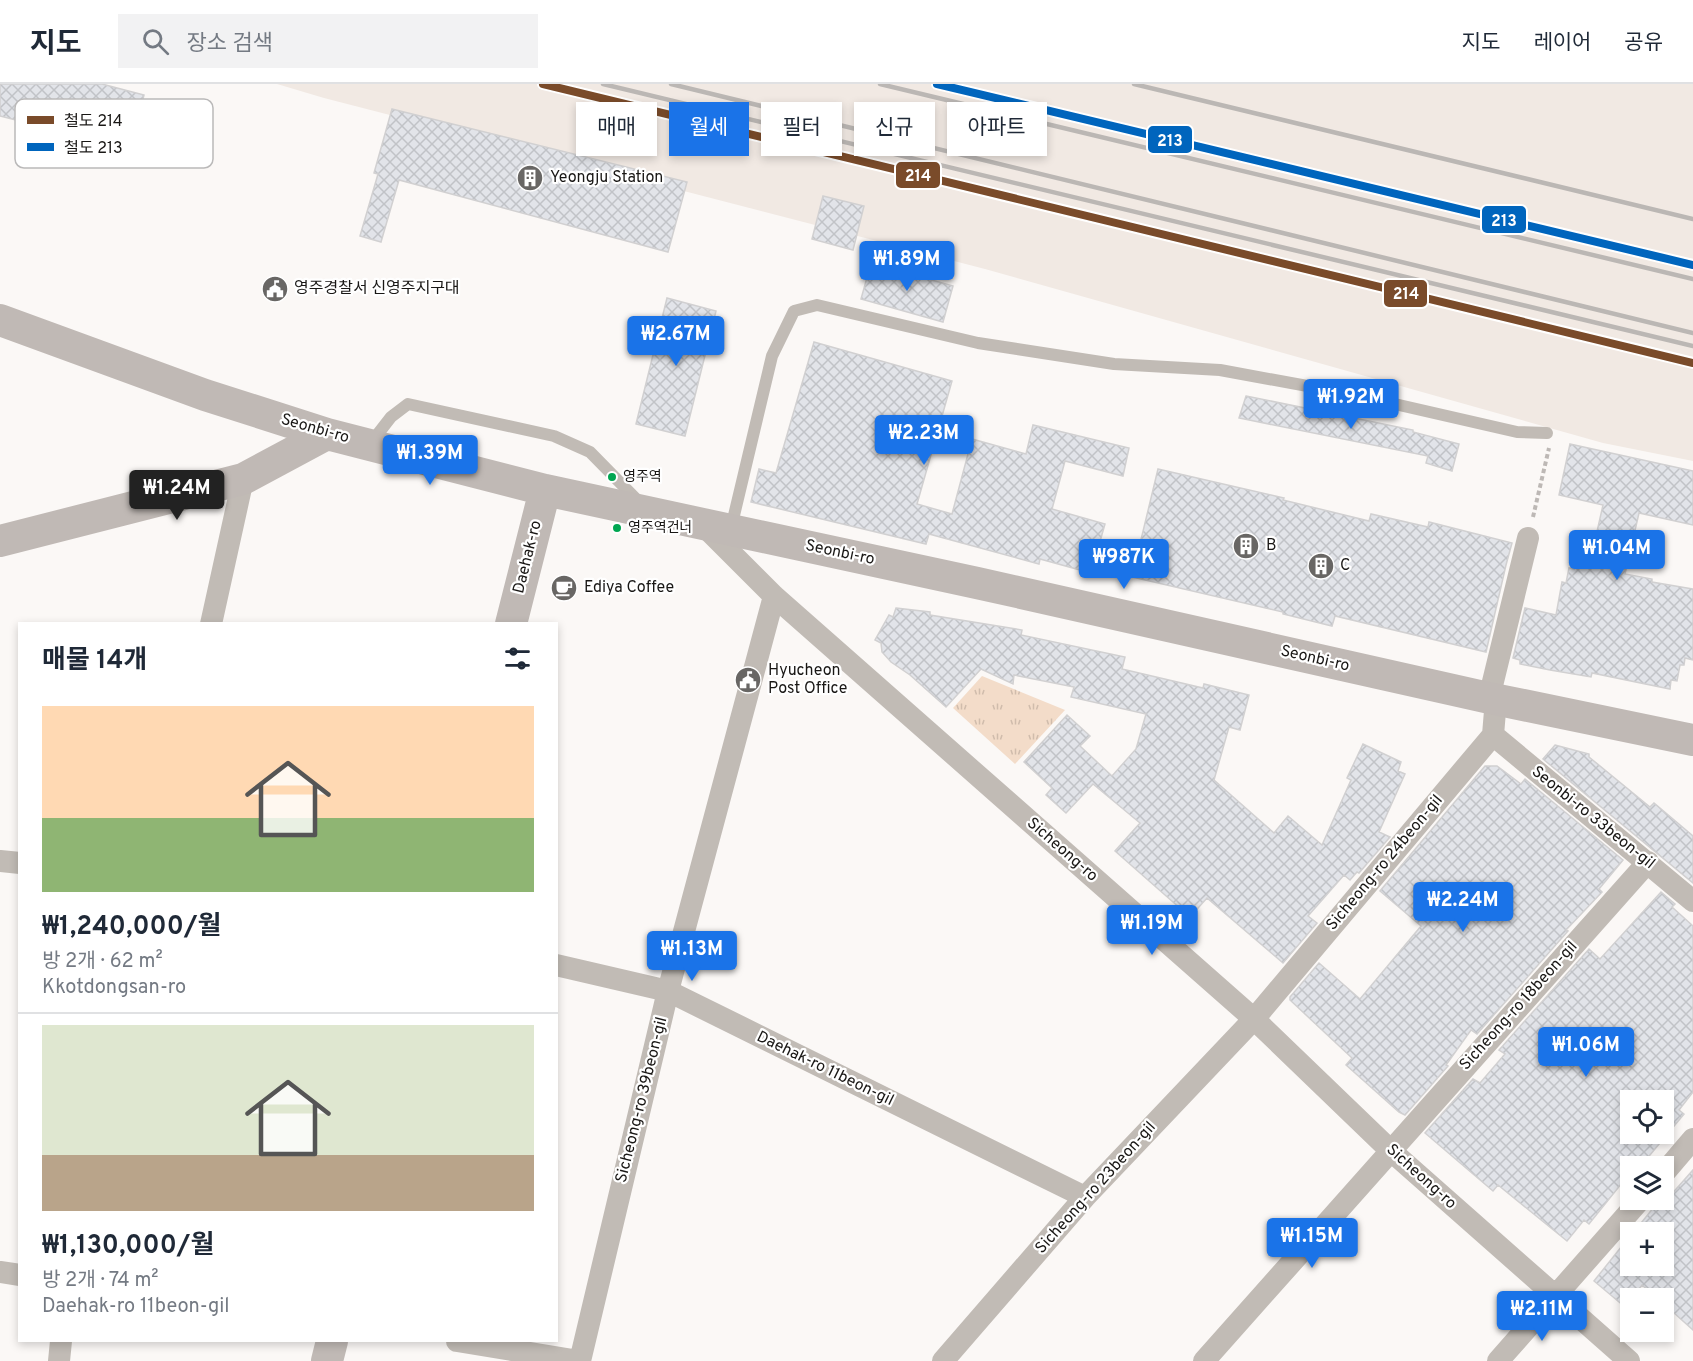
<!DOCTYPE html>
<html lang="ko">
<head>
<meta charset="utf-8">
<style>
	:root { --surface:#fff; --page:#f2f2f3; --text:#1f2937; --muted:#747a83; --line:#e0e1e3; --accent:#1a73e8 }
	body { margin:0; font-family:Overpass,"Noto Sans KR",sans-serif; background:var(--page); color:var(--text); height:100vh; display:flex; flex-direction:column; font-size:22px; white-space:nowrap }
	* { box-sizing:border-box; margin:0 }
	p { font-size:20px; color:var(--muted) }
	.icon { flex:none; width:33px; height:33px; fill:none; stroke:currentColor; stroke-width:2; stroke-linecap:round; stroke-linejoin:round }
	.map { position:relative; flex:1; overflow:hidden }
	.drawer { position:absolute; left:18px; top:538px; width:540px; height:720px; display:flex; flex-direction:column; background:var(--surface); border-radius:0px; box-shadow:0 3px 9px #0003 }
	.drawer>* { flex:none }
	.banner { position:absolute; left:576px; top:18px; width:570px; height:54px; display:flex; gap:12px }
	.buttons { position:absolute; left:1620px; top:1006px; display:grid; gap:12px }
	.buttons a { display:grid; place-items:center; width:54px; height:54px; border-radius:0px; background:var(--surface); box-shadow:0 3px 9px #0003; font-size:30px }
	.price { position:absolute; translate:-50% -51px; padding:0 14px; border-radius:6px; background:var(--accent); color:#fff; font-size:20px; line-height:39px; filter:drop-shadow(0 2px 3px #0008) }
	.price::after { content:''; position:absolute; left:50%; top:36px; width:18px; height:14px; margin-left:-9px; background:inherit; clip-path:polygon(0 0,100% 0,50% 100%) }
	.price.current { background:#222; color:#fff }
	ul { padding:0; list-style:none }
	li { display:grid; align-content:center; gap:12px; height:318px; padding:0 24px }
	li+li { border-top:2px solid var(--line) }
	li span { display:grid; place-items:center; height:186px; border-radius:0px; color:#555 }
	li>.icon { margin-inline-start:auto }
	span .icon { width:108px; height:108px; fill:#fffc; stroke-width:1 }
	li b { font-size:26px }
	h2 { display:flex; justify-content:space-between; align-items:center; height:72px; padding:0 24px; font-size:26px }
	.tag { padding:0 21px; border-radius:0px; background:var(--surface); box-shadow:0 3px 9px #0003; font-size:21px; line-height:54px }
	.tag.current { background:var(--accent); color:#fff }
	header { display:flex; align-items:center; gap:36px; box-sizing:border-box; height:84px; padding:0 30px; background:var(--surface); border-bottom:2px solid var(--line) }
	header strong { font-size:28px }
	nav { display:flex; gap:33px; margin-inline-start:auto; font-size:21px }
	.search { width:420px; height:54px; background:var(--page); display:flex; align-items:center; gap:15px; box-sizing:border-box; padding:0 21px; border-radius:0px; color:var(--muted); font-size:22px }
	.map>svg:first-child { display:block }
	.built { fill:#f1e9e3 }
	.grass { fill:url(#grass-tufts) }
	.building { fill:url(#building-cross-hatch); stroke:#d1d0d1; stroke-width:1.5; fill-rule:evenodd }
	.lines { fill:none; stroke-linecap:round; stroke-linejoin:round }
	.path { stroke:#bdb8b5; stroke-width:4; stroke-dasharray:4.5 3; stroke-linecap:butt }
	.lane { stroke:#c1bbb5; stroke-width:12 }
	.street { stroke:#c1bbb5; stroke-width:22 }
	.secondary { stroke:#c0b9b5; stroke-width:32 }
	.rail { stroke:#bbb7b4; stroke-width:4.5 }
	.rail-1-casing { stroke:#fff; stroke-width:12 }
	.rail-2-casing { stroke:#fff; stroke-width:12 }
	.rail-1 { stroke:#7a4b2a; stroke-width:8 }
	.rail-2 { stroke:#0065bd; stroke-width:8 }
	.bus-dot { fill:#00a651; stroke:#fff; stroke-width:2 }
	.labels { text-anchor:middle; dominant-baseline:central; stroke-width:4.5; stroke-linejoin:round; paint-order:stroke }
	.bus-label { font-size:14px; fill:#191715; stroke:#fff; text-anchor:start }
	.poi-label { font-size:16px; fill:#191715; stroke:#fff; text-anchor:start }
	.street-label { font-size:16px; fill:#191715; stroke:#fff }
	.key { fill:#fff; stroke:#bab9b9; stroke-width:1.5 }
	.key-label { font-size:16px; fill:#191715 }
	.line-badge { stroke:#fff; stroke-width:2 }
	.badge-label { font-size:16px; text-anchor:middle; font-weight:bold; fill:#fff }
</style>
</head>
<body>
<header>
<strong>지도</strong>
<div class="search"><svg class="icon" aria-label="search" viewBox="0 0 24 24"><circle cx="10" cy="10" r="6"/><path d="M15 15l6 6"/></svg>장소 검색</div>
<nav><a>지도</a><a>레이어</a><a>공유</a></nav>
</header>
<div class="map">
<svg width="1693" height="1277" viewBox="0 0 1693 1277">
	<defs>
		<pattern id="grass-tufts" width="24" height="20" patternUnits="userSpaceOnUse" patternTransform="scale(1.5)"><rect width="24" height="20" fill="#f3dcc9"/><path d="M3 7l-1-3M5 7V3M7 7l1-3M15 17l-1-3M17 17v-4M19 17l1-3" fill="none" stroke="#d0bcac"/></pattern>
		<pattern id="building-cross-hatch" width="8" height="8" patternUnits="userSpaceOnUse" patternTransform="scale(1.5)"><rect width="8" height="8" fill="#e2e4e9"/><path d="M0 0l8 8M0 8l8-8" fill="none" stroke="#c1c3c7"/></pattern>
	</defs>
	<rect width="100%" height="100%" fill="#fbf8f6"/>
	<!-- built -->
	<path class="built" d="M277,0h1416v377l-90,-18 -618,-174 -661,-171z"/>
	<!-- grass -->
	<path class="grass" d="M982,592l83,34 -50,54 -62,-56z"/>
	<!-- building -->
	<path class="building" d="M0,0h102l42,11 -14,54 -130,-33z
		M392,25l295,73 -19,70 -269,-72 -18,62 -21,-6 18,-62 -4,-1z
		M823,112l41,10 -11,44 -41,-11z
		M871,179l82,23 -10,36 -82,-23z
		M667,214l49,13 -31,125 -49,-12z
		M814,258l138,39 -35,123 35,10 20,-75 54,15 7,-29 96,23 -6,28 -58,-15 -13,48 53,15 -14,49 -51,-14 -1,5 -110,-30 -3,10 -175,-42 8,-33 17,4z
		M1246,312l167,34v2l46,12 -7,27 -26,-8 2,-7 -189,-38z
		M1570,360l123,27v54l-54,-12 -14,61 27,5v3l41,7v71l-8,-2 -1,7h-4l-3,16 -6,-1 -1,9 -78,-16 -1,4 -41,-7 -30,-6v-4l-7,-2 12,-50 31,7 6,-33 4,1 3,-15 5,1 1,-5 14,3 14,-62 -44,-10z
		M1158,385l126,29 -1,2 86,21 2,-7 57,13 1,-5 83,21 -6,22 -20,87 -151,-36 -3,10 -49,-12v-2l-151,-35z
		M896,524l34,4v3l92,15 -1,5 104,22 -3,12 81,19 1,-4 45,11 -9,35 -11,-3 -15,53 60,53 14,-17 34,29 29,-65 -4,-2 16,-34 38,18 -3,9 7,3 -26,58 11,5 -31,36 -2,-1 -7,8 -6,-5 -36,41 9,7 -34,40 -76,-65 -17,19 -75,-66 25,-28 -47,-39 -27,29 -20,-18 6,-7 -28,-26 43,-47 23,21 -10,10 32,30 24,-27 10,-35 -75,-17 3,-10 -60,-12 -1,9 -32,-15 -35,38 -36,-32 -19,-13 -9,-10 -1,-9 -6,-3 14,-25 4,2z
		M1555,661l34,9v3l61,50 4,-4 39,33v47l-150,-124z
		M1485,682h12l24,18 4,-5 98,81 -24,29 3,3 -36,38 2,1 -91,103 -6,-4 -25,35 2,1 -43,49 -6,-3 -53,-47 6,-7 -62,-58v-3l29,-34 41,36 61,-73 -41,-35z
		M1661,808l14,12 -3,3 21,19v166l-14,18 5,4 -44,53h-10v6l-41,51 -5,-4 -17,21 -69,-56 -5,6 -68,-58 48,-54 7,4 25,-29 -6,-4 90,-101 11,10zM1630,1017h34v33h-34z
		M1693,1086v160l-29,-26v-5h-6l-16,-14 -17,22 -31,-26 36,-45v30h34v-33h-31l25,-31 4,3z"/>
	<g class="lines">
		<!-- path -->
		<path class="path" d="M1533,433l16,-69"/>
		<!-- lane -->
		<path class="lane" d="M370,360l21,-27 17,-13 146,32 36,16 50,51
			M731,444l41,-172 22,-45 23,-6 161,38 136,21 106,6 131,24 166,38 30,1"/>
		<!-- street -->
		<path class="street" d="M702,440l72,72 480,423 136,131 239,211
			M211,540l32,-145
			M1489,614l39,-160
			M1493,651l200,166
			M0,777l20,2
			M556,881l112,26 417,206
			M1664,1089l29,-34
			M0,1188l20,3
			M457,1257l122,20
			M59,1277l2,-20
			M580,1277l88,-370 106,-395
			M943,1277l142,-164 169,-178 239,-284 3,-36
			M1204,1277l444,-499
			M1498,1277l142,-161"/>
		<!-- secondary -->
		<path class="secondary" d="M0,236l205,75 122,39 218,56 432,93 512,115 204,42
			M0,457l243,-62 84,-45
			M511,540l34,-134
			M327,1277l5,-20"/>
		<!-- rail -->
		<path class="rail" d="M603,0l1090,262
			M671,0l1022,249
			M880,0l813,195
			M1134,0l559,135"/>
		<defs>
			<path id="rail-1" d="M543,0l1150,279"/>
			<path id="rail-2" d="M937,0l756,181"/>
		</defs>
		<!-- rail-1 casing -->
		<use href="#rail-1" class="rail-1-casing"/>
		<!-- rail-2 casing -->
		<use href="#rail-2" class="rail-2-casing"/>
		<!-- rail-1 -->
		<use href="#rail-1" class="rail-1"/>
		<!-- rail-2 -->
		<use href="#rail-2" class="rail-2"/>
	</g>
	<!-- icons -->
	<defs>
		<symbol id="building-disc" viewBox="-11 -11 22 22"><circle r="9.5" fill="#686664" stroke="#fff"/><path d="M-4-6H4V6H1V3H-1V6H-4ZM-2.5-4.3h1.7v1.8h-1.7ZM.8-4.3h1.7v1.8H.8ZM-2.5-1h1.7V.8h-1.7ZM.8-1h1.7V.8H.8Z" fill="#fff"/></symbol>
		<symbol id="civic-disc" viewBox="-11 -11 22 22"><circle r="9.5" fill="#686664" stroke="#fff"/><path d="M-.6-6.5H3V-4.5H.6V-3L4-1V1h2V6H-6V1h2V-1L-.6-3ZM-1.2 2.5V6h2.4V2.5Z" fill="#fff"/></symbol>
		<symbol id="cafe-disc" viewBox="-11 -11 22 22"><circle r="9.5" fill="#686664" stroke="#fff"/><path d="M-5.5-4.5H6V0H3Q3 3.5 0 3.5H-2.5Q-5.5 3.5-5.5 0ZM3-3.2v2h1.7v-2ZM-6 4.5H4V6H-6Z" fill="#fff"/></symbol>
	</defs>
	<g fill-rule="evenodd">
		<use href="#building-disc" x="515" y="79" width="30" height="30"/>
		<use href="#civic-disc" x="260" y="190" width="30" height="30"/>
		<use href="#building-disc" x="1231" y="447" width="30" height="30"/>
		<use href="#building-disc" x="1306" y="467" width="30" height="30"/>
		<use href="#cafe-disc" x="549" y="489" width="30" height="30"/>
		<use href="#civic-disc" x="733" y="581" width="30" height="30"/>
	</g>
	<!-- markers -->
	<g class="bus-dot">
		<circle cx="612" cy="393" r="5"/>
		<circle cx="617" cy="444" r="5"/>
	</g>
	<g class="labels">
		<!-- bus labels -->
		<g class="bus-label">
			<text x="623" y="393">영주역</text>
			<text x="628" y="444">영주역건너</text>
		</g>
		<!-- poi labels -->
		<g class="poi-label">
			<text x="550" y="94">Yeongju Station</text>
			<text x="294" y="205">영주경찰서 신영주지구대</text>
			<text x="1266" y="462">B</text>
			<text x="1340" y="482">C</text>
			<text x="584" y="504">Ediya Coffee</text>
			<text x="768" y="587">Hyucheon<tspan x="768" dy="18">Post Office</tspan></text>
		</g>
		<!-- street labels -->
		<g class="street-label">
			<text transform="translate(315 345) rotate(16)">Seonbi-ro</text>
			<text transform="translate(840 469) rotate(12)">Seonbi-ro</text>
			<text transform="translate(528 473) rotate(-76)">Daehak-ro</text>
			<text transform="translate(1315 575) rotate(13)">Seonbi-ro</text>
			<text transform="translate(1593 734) rotate(39)">Seonbi-ro 33beon-gil</text>
			<text transform="translate(1062 766) rotate(41)">Sicheong-ro</text>
			<text transform="translate(1385 779) rotate(-50)">Sicheong-ro 24beon-gil</text>
			<text transform="translate(1519 922) rotate(-48)">Sicheong-ro 18beon-gil</text>
			<text transform="translate(825 985) rotate(26)">Daehak-ro 11beon-gil</text>
			<text transform="translate(642 1016) rotate(-76)">Sicheong-ro 39beon-gil</text>
			<text transform="translate(1421 1093) rotate(42)">Sicheong-ro</text>
			<text transform="translate(1096 1104) rotate(-48)">Sicheong-ro 23beon-gil</text>
		</g>
	</g>
	<!-- legend -->
	<rect x="15" y="15" width="198" height="69" rx="9" class="key"/>
	<rect x="27" y="32" width="27" height="8" fill="#7a4b2a"/>
	<rect x="27" y="59" width="27" height="8" fill="#0065bd"/>
	<g class="key-label">
		<text x="64" y="42">철도 214</text>
		<text x="64" y="69">철도 213</text>
	</g>
	<g class="line-badge">
		<rect x="1147" y="41" width="46" height="29" rx="6" fill="#0065bd"/>
		<rect x="895" y="77" width="46" height="28" rx="6" fill="#7a4b2a"/>
		<rect x="1481" y="121" width="46" height="29" rx="6" fill="#0065bd"/>
		<rect x="1383" y="195" width="45" height="29" rx="6" fill="#7a4b2a"/>
	</g>
	<g class="badge-label">
		<text x="1170" y="62">213</text>
		<text x="918" y="97">214</text>
		<text x="1504" y="142">213</text>
		<text x="1406" y="215">214</text>
	</g>
</svg>
<div class="buttons">
<a><svg class="icon" aria-label="locate" viewBox="0 0 24 24"><circle cx="12" cy="12" r="6"/><path d="M12 2v4M12 18v4M2 12h4M18 12h4"/></svg></a>
<a><svg class="icon" aria-label="layers" viewBox="0 0 24 24"><path d="M12 4l9 5-9 5-9-5zM3 14l9 5 9-5"/></svg></a>
<a>+</a>
<a>−</a>
</div>
<b class="price" style="left:907px;top:208px">₩1.89M</b>
<b class="price" style="left:676px;top:283px">₩2.67M</b>
<b class="price" style="left:1351px;top:346px">₩1.92M</b>
<b class="price" style="left:924px;top:382px">₩2.23M</b>
<b class="price" style="left:430px;top:402px">₩1.39M</b>
<b class="price current" style="left:177px;top:437px">₩1.24M</b>
<b class="price" style="left:1617px;top:497px">₩1.04M</b>
<b class="price" style="left:1124px;top:506px">₩987K</b>
<b class="price" style="left:1463px;top:849px">₩2.24M</b>
<b class="price" style="left:1152px;top:872px">₩1.19M</b>
<b class="price" style="left:692px;top:898px">₩1.13M</b>
<b class="price" style="left:1586px;top:994px">₩1.06M</b>
<b class="price" style="left:1312px;top:1185px">₩1.15M</b>
<b class="price" style="left:1542px;top:1258px">₩2.11M</b>
<div class="banner">
<a class="tag">매매</a>
<a class="tag current">월세</a>
<a class="tag">필터</a>
<a class="tag">신규</a>
<a class="tag">아파트</a>
</div>
<section class="drawer">
<h2>매물 14개<svg class="icon" aria-label="filters" viewBox="0 0 24 24"><path d="M4 7h16M4 17h16"/><circle cx="9" cy="7" r="2"/><circle cx="15" cy="17" r="2"/></svg></h2>
<ul>
<li><span style="background:linear-gradient(#ffd9b3 60%,#8fb573 0)"><svg class="icon" aria-label="home" viewBox="0 0 24 24"><path d="M3 11l9-7 9 7M6 9v11h12V9"/></svg></span><div><b>₩1,240,000/월</b><p>방 2개 · 62 m²</p><p>Kkotdongsan-ro</p></div></li>
<li><span style="background:linear-gradient(#dfe7d0 70%,#b9a48a 0)"><svg class="icon" aria-label="home" viewBox="0 0 24 24"><path d="M3 11l9-7 9 7M6 9v11h12V9"/></svg></span><div><b>₩1,130,000/월</b><p>방 2개 · 74 m²</p><p>Daehak-ro 11beon-gil</p></div></li>
</ul>
</section>
</div>
</body>
</html>
